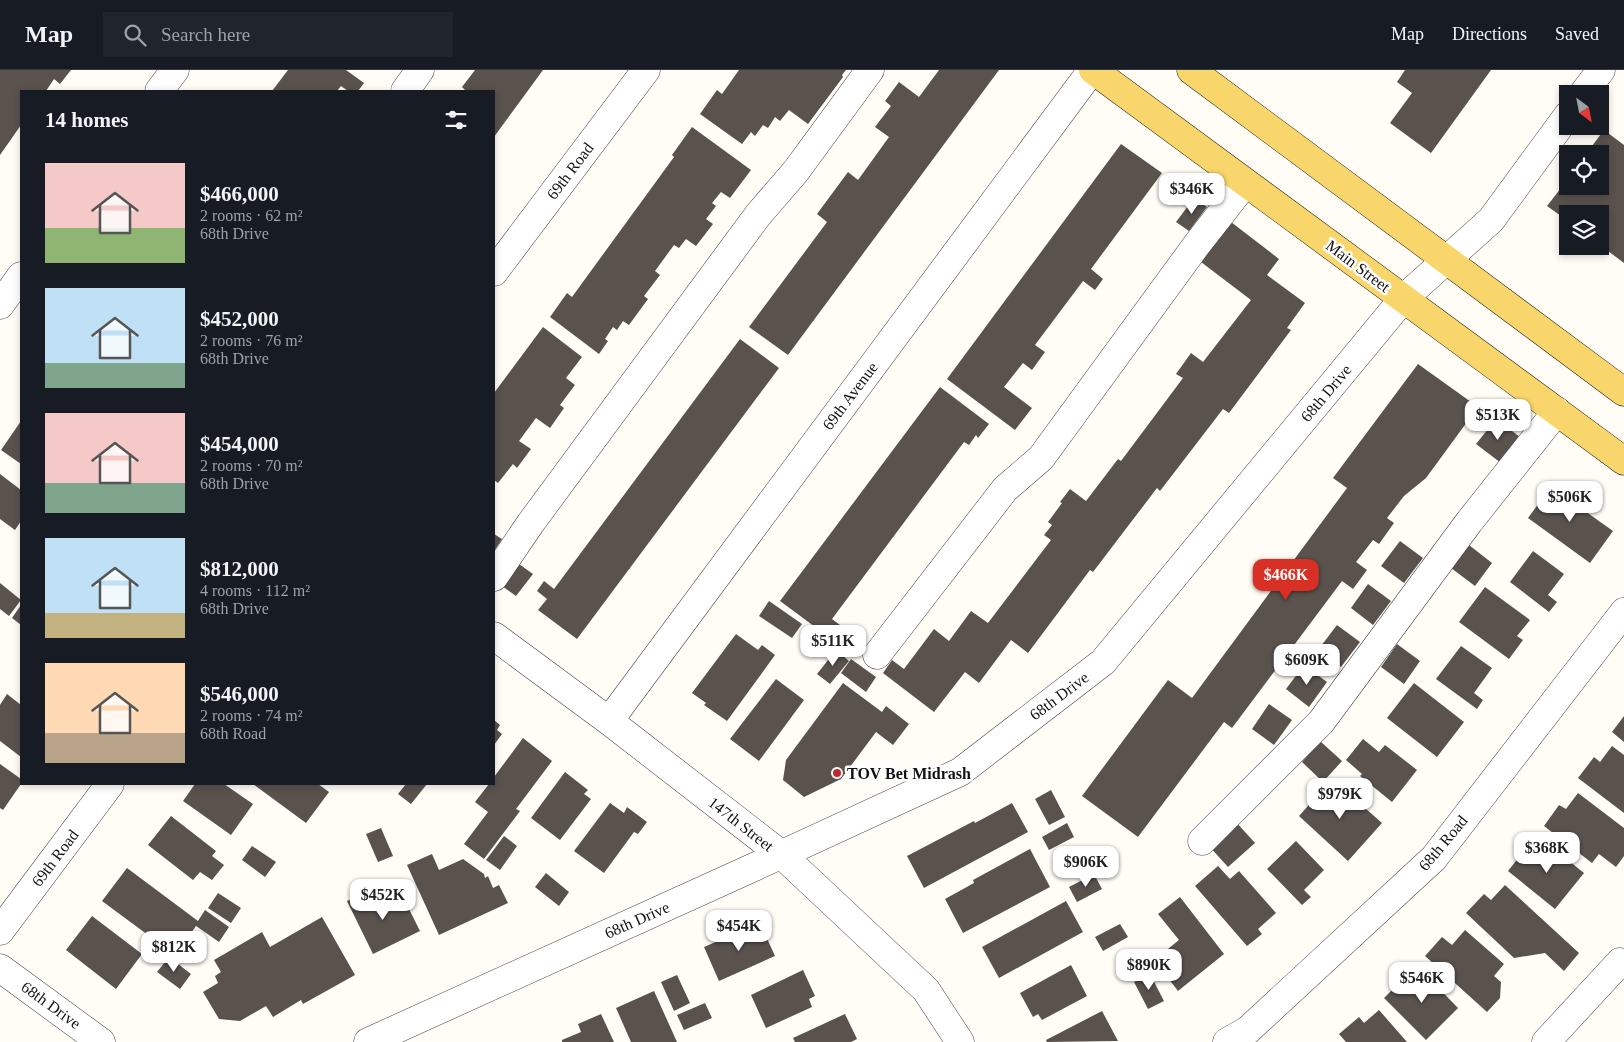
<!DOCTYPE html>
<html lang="en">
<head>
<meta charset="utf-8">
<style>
	:root { --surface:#171b24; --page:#20242c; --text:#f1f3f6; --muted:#9ea1a6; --line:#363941; --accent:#d93025 }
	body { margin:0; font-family:"Times New Roman",serif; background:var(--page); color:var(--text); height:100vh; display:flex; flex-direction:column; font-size:19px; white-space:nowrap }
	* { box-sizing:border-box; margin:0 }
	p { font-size:16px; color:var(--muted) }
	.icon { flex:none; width:28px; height:28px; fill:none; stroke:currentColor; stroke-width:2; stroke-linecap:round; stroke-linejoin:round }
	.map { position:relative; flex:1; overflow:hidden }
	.sheet { position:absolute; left:20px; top:20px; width:475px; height:695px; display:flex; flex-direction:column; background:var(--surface); border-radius:0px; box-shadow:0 2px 8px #0003 }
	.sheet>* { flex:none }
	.needle { width:32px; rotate:148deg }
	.buttons { position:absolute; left:1559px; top:15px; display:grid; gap:10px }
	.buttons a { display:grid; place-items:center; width:50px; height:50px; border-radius:0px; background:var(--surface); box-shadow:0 2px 8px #0003; font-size:25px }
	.price { position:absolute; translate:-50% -42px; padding:0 11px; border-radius:10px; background:#fff; color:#222; font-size:16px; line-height:32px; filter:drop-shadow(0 1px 2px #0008) }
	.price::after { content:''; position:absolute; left:50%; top:30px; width:15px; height:11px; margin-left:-8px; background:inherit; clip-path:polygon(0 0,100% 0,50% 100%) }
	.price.current { background:var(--accent); color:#fff }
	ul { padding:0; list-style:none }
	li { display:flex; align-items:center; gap:15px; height:125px; padding:0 25px }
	li span { display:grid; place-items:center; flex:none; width:140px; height:100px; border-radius:0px; color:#555 }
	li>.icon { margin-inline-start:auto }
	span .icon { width:60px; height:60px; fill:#fffc; stroke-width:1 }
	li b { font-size:21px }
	h2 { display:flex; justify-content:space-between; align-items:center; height:60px; padding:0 25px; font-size:21px }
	header { display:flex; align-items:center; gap:30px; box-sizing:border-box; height:70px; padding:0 25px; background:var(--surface); border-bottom:1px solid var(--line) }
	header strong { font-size:24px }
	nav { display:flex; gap:28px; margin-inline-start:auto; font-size:18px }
	.search { width:350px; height:45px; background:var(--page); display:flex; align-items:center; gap:12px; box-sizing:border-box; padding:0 18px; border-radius:0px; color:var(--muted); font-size:19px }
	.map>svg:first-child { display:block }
	.building { fill:#5a524d }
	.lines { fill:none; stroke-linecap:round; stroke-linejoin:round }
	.minor-casing { stroke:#444; stroke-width:29 }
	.major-casing { stroke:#222; stroke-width:29 }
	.minor { stroke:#fff; stroke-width:28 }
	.major { stroke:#f9d66b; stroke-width:28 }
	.poi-dot { fill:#c4262e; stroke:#fff; stroke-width:2 }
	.labels { text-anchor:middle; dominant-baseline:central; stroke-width:5; stroke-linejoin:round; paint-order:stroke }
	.street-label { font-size:16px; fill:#111; stroke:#fff }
	.poi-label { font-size:16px; font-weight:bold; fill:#111; stroke:#fff; text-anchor:start }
</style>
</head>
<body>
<header>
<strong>Map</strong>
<div class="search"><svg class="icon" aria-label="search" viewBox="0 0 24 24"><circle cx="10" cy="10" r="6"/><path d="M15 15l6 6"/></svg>Search here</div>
<nav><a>Map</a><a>Directions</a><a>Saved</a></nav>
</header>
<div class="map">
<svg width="1624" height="972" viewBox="0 0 1624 972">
	<rect width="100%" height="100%" fill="#fffdf5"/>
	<!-- building -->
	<path class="building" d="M0,0h71l-11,14 -6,-5 -8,12h-25v34l-21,30z
		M288,0h58l18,13 -6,8h-10l-7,-5 -4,5h-65z
		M475,0h68l-49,67v-46h-28l-4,-4z
		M739,0h107l-4,5 1,2 -35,47 -19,-14 -9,11 -5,-4 -7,11 -5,-3 -8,11 -4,-4 -9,12 -42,-30 17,-24 5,4z
		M939,0h60l-211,285 -39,-28 78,-105 -10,-8 31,-42 10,8 31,-43 -14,-10 16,-21 -6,-5 14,-19 20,15z
		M1405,0h86l-60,83 -41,-30 22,-30 -15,-11z
		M692,57l59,43 -21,28 -9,-6 -9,11 4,3 -10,13 7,5 -17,22 -10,-7 -7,9 -5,-3 -19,26 5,4 -16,21 4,3 -19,26 -6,-4 -6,9 -4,-3 -8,12 3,2 -9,13 -49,-37 17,-24 5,4 16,-22 86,-118 -2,-2z
		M1604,60l20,15v118l-24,-18v-31h-32v7l-21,-15 21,-27v7h32v-32h-14z
		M1121,74l41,29 -71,96 12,10 -8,11 -12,-9 -48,64 10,7 -13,18 -9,-7 -19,24 28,21 -17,22 -68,-51z
		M1194,128l13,9 -18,24 -13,-9z
		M1231,152l48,37 -12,16 38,28 -18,25 4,2 -62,83 -6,-4 -63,82 -3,-3 -64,84 -3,-2 -62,83 -17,-13 -32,43 -14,-11 -31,40 -51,-39 9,-13 12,9 30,-40 15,12 22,-30 17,12 63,-83 -7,-5 8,-10 -4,-3 14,-19 -2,-1 10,-13 16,12 32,-42 3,2 62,-83 -7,-4 15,-21 12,9 48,-62 -50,-38z
		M543,257l39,30 -16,21 9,7 -15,20 4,3 -14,20 -14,-10 -17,23 12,8 -14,19 -4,-4 -15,19 -4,-3v-87z
		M740,269l39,29 -202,271 -39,-29 9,-11 -10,-8 7,-10 10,8z
		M1418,294l60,43 -52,71 -22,18 -17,22 7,5 -15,21 -6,-4 -17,22 11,8 -14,19 -11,-8 -110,147 -8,-6 -86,115 -56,-41 86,-116 24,18 155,-210 -14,-10z
		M940,317l49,37 -11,14 -2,-3 -7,10 -5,-3 -132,177 8,6 -10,13 -50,-37z
		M1496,349l24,18 -19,26 -25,-19z
		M21,351v43l-20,-14z
		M0,404l21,16v31l-6,9 -15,-11z
		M1555,411l17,13 -4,5 45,32 -23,32 -62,-45z
		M494,464l8,5 -8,12z
		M1400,471l23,17 -19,25 -23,-17z
		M1469,475l23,18 -17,23 -24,-18z
		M1533,481l31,23 -16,21 9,7 -8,10 -39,-30z
		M519,494l14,10 -17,22 -14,-10z
		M0,513l21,17 -12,16 -9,-7z
		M1368,514l23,17 -18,24 -22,-17z
		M1485,517l45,33 -13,16 6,4 -14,19 -50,-37z
		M769,531l33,23 -10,14 -33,-22z
		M21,535v20l-9,-7z
		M1337,555l23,17 -19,25 -23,-17z
		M736,564l22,16 4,-5 13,10 -48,66 -23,-16 2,-2 -14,-10z
		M1397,574l23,17 -16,23 -23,-17z
		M1461,576l31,22 -18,25 9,7 -6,9 -41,-30z
		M836,580l13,11 -19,23 -13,-10z
		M851,589l25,18 -10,15 -25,-19z
		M1304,595l23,17 -18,25 -23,-18z
		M776,609l28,21 -45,61 -29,-22z
		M843,613l39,29 4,-6 23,18 -16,21 -17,-13 -35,47 -37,18 -21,-17 3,-20z
		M1414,613l50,39 -27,35 -50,-39z
		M7,624l14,11v52l-21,-16v-36z
		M1269,634l23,16 -18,25 -22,-16z
		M1624,646v26l-12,-10z
		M494,650l6,5 -3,5 5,4 -8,11z
		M523,668l29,23 -36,48 4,2 -36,48 -20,-15 24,-32 -13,-10 14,-18h5v-7z
		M1363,669l16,13 6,-7 32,25 -25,32 -32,-26 2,-2 -16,-14z
		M1320,671l22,20 -19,21 -21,-20z
		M1612,676l12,9v58l-46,-35 16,-21 6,5z
		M0,694l21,15v5l-18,26 -3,-2z
		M565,702l23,18 -4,4 7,5 -31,41 -29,-22z
		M1332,709l50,44 -34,38 -49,-45z
		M195,714h29l29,20 -22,31 -48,-34z
		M253,714h65l11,8 -23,31z
		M406,714h21l-16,20 -13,-10z
		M1051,720l14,27 -16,8 -14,-26z
		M1578,723l46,35v28l-8,11 -17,-13 -7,9 -48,-37 15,-21 7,4z
		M610,733l14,10 3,-6 20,15 -9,12 -4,-2 -30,41 -30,-22z
		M1012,733l16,29 -104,56 -17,-32 67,-35 1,2z
		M171,746l45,35 -4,5 12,9 -12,15 -12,-8 -7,8 -45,-35z
		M1236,752l19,21 -27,24 -19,-21z
		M1067,753l7,14 -25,13 -7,-13z
		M381,758l12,28 -15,6 -12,-28z
		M504,766l13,10 -17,24 -14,-10z
		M1543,770l41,33 -29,36 -47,-38 15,-19 6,6z
		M1296,771l28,29 -20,20 7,7 -9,8 -35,-36z
		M252,776l24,16 -11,15 -23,-17z
		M1030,779l20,38 -87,46 -18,-34 29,-16 -1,-3z
		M432,784l7,16 24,-11 21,15 1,4 3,-2 5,12 6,-3 9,18 -69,32 -32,-70z
		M1218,796l12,13 9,-8 37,42 -18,16 4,5 -15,12 -52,-60z
		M127,798l71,53 7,-11 24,17 -10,15 -23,-16 -21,29 -73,-54z
		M546,803l23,19 -10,14 -24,-19z
		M1094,804l8,15 -25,13 -8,-15z
		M1505,815l74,68 -15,18 -19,-18 -31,5 -48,-45 18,-19 7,6z
		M372,819l9,18 22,-10 17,34 -47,23 -26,-53z
		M218,823l23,15 -10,15 -23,-15z
		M1180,827l44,57 -46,37 -16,-21 3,-3 -7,-10 21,-17 -21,-26z
		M1066,831l17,31 -84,46 -17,-31z
		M92,846l50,38 -26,35 -50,-39z
		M322,847l33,58 -52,29 -2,-4 -28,17 -7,-11 -26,15 -21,-2 -16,-27 15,-9 -3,-7 6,-4 -7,-12 48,-28 8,15z
		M760,853l15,33 -56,25 -15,-34z
		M1120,854l8,13 -25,14 -8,-14z
		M1465,860l39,34 -10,12 7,6 -1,16 -13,14 -62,-56 17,-19 10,8z
		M169,887l22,17 -11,15 -23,-17z
		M1071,895l16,31 -45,24 -4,-6 -5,3 -13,-24z
		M803,900l12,26 -6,3 3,8 -46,21 -15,-33z
		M1421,900l37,38 -32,32 -42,-42 19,-19 5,5z
		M1150,904l14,27 -16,8 -14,-27z
		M677,905l13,28 -16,8 -13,-29z
		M654,921l23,51h-46l-15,-34z
		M705,933l7,15 -28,12 -7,-15z
		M1379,940l28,32h-61l-7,-8 20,-17 5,6z
		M1102,941l16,30 -71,1 -1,-2z
		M601,944l13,28h-52v-2l19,-8 -3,-8z
		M845,944l12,25 -6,3h-56l-2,-4z"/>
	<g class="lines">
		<defs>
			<path id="minor" d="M159,21l16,-21
				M405,21l15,-21
				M1583,24l18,-24
				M494,202l152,-202
				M0,235l21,-29
				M494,507l36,-53 228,-309 38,-44 74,-101
				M494,566l115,85 173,134 144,135 34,52
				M877,585l128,-166 36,-31 157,-215 47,-60
				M609,651l483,-651
				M1202,771l119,-119 148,-200 88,-111
				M0,861l110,-147
				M0,898l101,74
				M368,972l384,-174 208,-96 143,-110 300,-363 88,-79 77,-105
				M1227,972l21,-12 186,-172 190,-246
				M1546,972l74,-80 4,3"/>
			<path id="major" d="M1093,0l531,391
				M1191,0l433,322"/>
		</defs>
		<!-- minor casing -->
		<use href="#minor" class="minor-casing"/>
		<!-- major casing -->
		<use href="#major" class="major-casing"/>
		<!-- minor -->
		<use href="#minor" class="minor"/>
		<!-- major -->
		<use href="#major" class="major"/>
	</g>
	<!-- markers -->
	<circle class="poi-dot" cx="837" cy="703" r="5"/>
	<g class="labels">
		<!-- street labels -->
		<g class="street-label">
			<text transform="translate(570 101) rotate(-53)">69th Road</text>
			<text transform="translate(1358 196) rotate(37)">Main Street</text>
			<text transform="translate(1326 323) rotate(-50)">68th Drive</text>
			<text transform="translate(850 326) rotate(-53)">69th Avenue</text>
			<text transform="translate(1059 626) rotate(-37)">68th Drive</text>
			<text transform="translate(741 754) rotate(38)">147th Street</text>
			<text transform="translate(1443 773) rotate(-50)">68th Road</text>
			<text transform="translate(55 788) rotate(-53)">69th Road</text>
			<text transform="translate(637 850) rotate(-24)">68th Drive</text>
			<text transform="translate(51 935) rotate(36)">68th Drive</text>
		</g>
		<!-- poi labels -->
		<g class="poi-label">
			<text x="847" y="703">TOV Bet Midrash</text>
		</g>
	</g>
</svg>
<div class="buttons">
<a><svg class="needle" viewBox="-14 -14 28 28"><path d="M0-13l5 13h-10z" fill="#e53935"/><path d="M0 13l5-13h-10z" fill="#9ea1a6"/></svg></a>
<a><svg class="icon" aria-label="locate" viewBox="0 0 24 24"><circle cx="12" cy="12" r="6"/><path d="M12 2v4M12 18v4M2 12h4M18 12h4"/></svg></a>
<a><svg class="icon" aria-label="layers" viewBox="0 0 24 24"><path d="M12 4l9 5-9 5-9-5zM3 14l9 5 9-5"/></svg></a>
</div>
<b class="price" style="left:1192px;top:145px">$346K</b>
<b class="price" style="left:1498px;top:371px">$513K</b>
<b class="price" style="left:1570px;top:453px">$506K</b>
<b class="price current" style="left:1286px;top:531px">$466K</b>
<b class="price" style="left:833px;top:597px">$511K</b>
<b class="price" style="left:1307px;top:616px">$609K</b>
<b class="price" style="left:1340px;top:750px">$979K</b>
<b class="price" style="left:1547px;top:804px">$368K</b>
<b class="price" style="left:1086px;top:818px">$906K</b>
<b class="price" style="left:383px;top:851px">$452K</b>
<b class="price" style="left:739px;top:882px">$454K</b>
<b class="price" style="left:174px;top:903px">$812K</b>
<b class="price" style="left:1149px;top:921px">$890K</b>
<b class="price" style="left:1422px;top:934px">$546K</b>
<section class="sheet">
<h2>14 homes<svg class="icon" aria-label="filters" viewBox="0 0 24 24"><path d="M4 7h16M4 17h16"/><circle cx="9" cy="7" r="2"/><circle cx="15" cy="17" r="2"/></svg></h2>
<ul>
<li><span style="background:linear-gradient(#f6c9c9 65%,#8fb573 0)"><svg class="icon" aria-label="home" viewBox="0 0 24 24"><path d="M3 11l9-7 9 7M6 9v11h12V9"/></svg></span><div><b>$466,000</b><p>2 rooms · 62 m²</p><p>68th Drive</p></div></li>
<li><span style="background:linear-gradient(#bfe0f5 75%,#7fa58c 0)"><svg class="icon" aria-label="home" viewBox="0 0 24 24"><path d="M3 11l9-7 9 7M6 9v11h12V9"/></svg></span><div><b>$452,000</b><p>2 rooms · 76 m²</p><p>68th Drive</p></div></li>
<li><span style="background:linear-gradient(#f6c9c9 70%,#7fa58c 0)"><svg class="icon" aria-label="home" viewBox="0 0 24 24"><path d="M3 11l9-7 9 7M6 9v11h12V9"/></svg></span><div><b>$454,000</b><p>2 rooms · 70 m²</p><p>68th Drive</p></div></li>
<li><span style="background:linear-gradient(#bfe0f5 75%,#c2b280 0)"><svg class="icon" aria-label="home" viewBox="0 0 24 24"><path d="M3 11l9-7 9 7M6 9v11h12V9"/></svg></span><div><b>$812,000</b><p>4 rooms · 112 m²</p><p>68th Drive</p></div></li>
<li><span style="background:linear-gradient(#ffd9b3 70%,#b9a48a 0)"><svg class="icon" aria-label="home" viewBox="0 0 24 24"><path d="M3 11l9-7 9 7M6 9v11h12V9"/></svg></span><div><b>$546,000</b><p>2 rooms · 74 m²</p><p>68th Road</p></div></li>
</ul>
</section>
</div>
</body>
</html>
